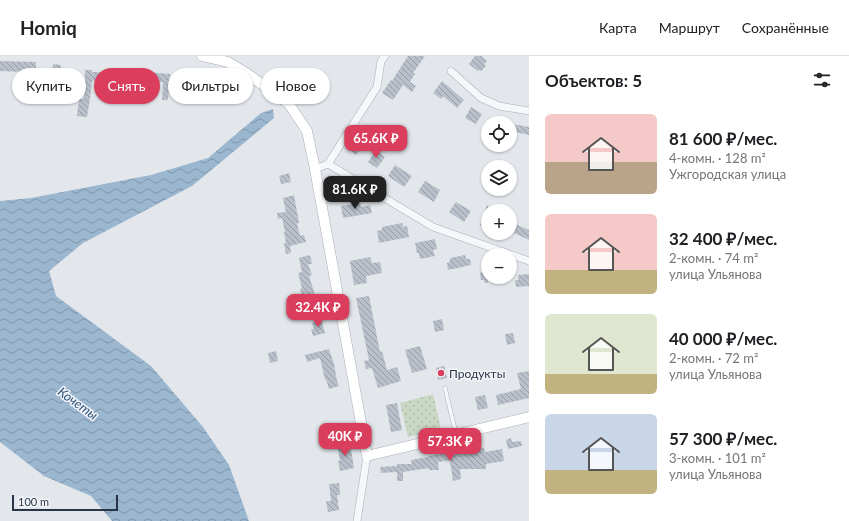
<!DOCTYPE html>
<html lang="ru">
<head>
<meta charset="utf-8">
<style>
	:root { --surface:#fff; --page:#f6f6f6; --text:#202124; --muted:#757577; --line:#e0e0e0; --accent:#da3e5c }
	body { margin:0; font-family:Lato,sans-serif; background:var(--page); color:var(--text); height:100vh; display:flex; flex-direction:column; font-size:15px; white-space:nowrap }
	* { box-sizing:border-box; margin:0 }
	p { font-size:13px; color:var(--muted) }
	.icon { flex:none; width:22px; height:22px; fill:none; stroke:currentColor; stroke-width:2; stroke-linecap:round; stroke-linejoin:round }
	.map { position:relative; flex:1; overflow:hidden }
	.side { display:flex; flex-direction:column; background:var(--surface); width:320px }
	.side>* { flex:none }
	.top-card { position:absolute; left:12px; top:12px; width:380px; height:36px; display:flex; gap:8px }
	.buttons { position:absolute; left:481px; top:60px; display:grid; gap:8px }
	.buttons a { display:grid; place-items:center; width:36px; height:36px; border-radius:50%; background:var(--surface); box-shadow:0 1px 3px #0004; font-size:20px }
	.scale { position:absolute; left:12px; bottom:10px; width:106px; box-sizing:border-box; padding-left:4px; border:2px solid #293446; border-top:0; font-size:11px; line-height:14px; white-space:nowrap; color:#293446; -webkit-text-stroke:3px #f3f5f9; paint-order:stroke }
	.price { position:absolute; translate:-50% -34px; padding:0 9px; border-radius:8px; background:var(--accent); color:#fff; font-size:13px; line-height:26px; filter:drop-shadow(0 1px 2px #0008) }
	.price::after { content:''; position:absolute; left:50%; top:24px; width:12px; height:9px; margin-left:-6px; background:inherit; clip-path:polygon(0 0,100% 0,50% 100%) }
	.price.on { background:#222; color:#fff }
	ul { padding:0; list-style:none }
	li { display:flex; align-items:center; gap:12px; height:100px; padding:0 16px }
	li span { display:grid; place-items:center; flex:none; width:112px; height:80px; border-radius:6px; color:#555 }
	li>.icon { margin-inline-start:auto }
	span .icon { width:48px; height:48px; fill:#fffc; stroke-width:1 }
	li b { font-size:17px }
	h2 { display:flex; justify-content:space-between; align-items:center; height:48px; padding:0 16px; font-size:17px }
	.tag { padding:0 14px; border-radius:18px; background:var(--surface); box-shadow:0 1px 3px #0004; font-size:14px; line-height:36px }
	.tag.on { background:var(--accent); color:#fff }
	header { display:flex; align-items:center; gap:24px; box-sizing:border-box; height:56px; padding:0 20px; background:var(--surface); border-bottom:1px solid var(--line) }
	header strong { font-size:19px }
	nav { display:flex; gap:22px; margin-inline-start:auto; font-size:14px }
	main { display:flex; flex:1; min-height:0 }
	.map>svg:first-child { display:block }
	.grass { fill:url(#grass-dots) }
	.water { fill:url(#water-waves) }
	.building { fill:url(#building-back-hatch) }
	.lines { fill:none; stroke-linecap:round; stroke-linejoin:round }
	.lane-casing { stroke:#a7aeb7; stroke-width:4.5 }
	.street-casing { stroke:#a7aeb7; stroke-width:8 }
	.secondary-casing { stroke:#a7aeb7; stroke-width:11 }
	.lane { stroke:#f6f7fa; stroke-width:3.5 }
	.street { stroke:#f6f7fa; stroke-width:7 }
	.secondary { stroke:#fff; stroke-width:10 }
	.poi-dot { fill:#da3e5c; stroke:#f3f5f9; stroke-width:1.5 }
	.labels { text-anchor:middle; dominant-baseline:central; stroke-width:3; stroke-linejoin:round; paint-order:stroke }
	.poi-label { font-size:12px; fill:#293446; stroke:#f3f5f9; text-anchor:start }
	.water-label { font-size:13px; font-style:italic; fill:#2f557e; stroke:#f3f5f9 }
</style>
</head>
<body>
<header>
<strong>Homiq</strong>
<nav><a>Карта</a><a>Маршрут</a><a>Сохранённые</a></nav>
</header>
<main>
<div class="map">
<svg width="529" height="465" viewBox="0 0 529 465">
	<defs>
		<pattern id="grass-dots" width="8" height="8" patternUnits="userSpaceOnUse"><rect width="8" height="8" fill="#c9d7c3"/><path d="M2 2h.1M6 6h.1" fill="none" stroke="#adb9a9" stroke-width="1.8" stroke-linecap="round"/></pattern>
		<pattern id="water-waves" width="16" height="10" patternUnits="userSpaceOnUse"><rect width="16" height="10" fill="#9bb6cf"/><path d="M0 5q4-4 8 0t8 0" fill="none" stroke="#7e95aa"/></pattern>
		<pattern id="building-back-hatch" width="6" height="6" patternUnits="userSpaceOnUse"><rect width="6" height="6" fill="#b9c0ca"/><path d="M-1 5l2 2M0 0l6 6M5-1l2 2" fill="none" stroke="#969da6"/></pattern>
	</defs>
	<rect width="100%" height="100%" fill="#e3e7ec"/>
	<!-- grass -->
	<path class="grass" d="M433,338l8,35 -33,8 -8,-34z"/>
	<!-- water -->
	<path class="water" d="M273,53l1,9 -82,68 -109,57 -34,28 7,25 95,70 52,61 26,38 20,56h-137l-21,-25 -47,-20 -44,-34v-241l31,-3 120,-23 57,-17 53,-45z"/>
	<!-- building -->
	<path class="building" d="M408,0h17l-12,17 2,1 -5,8 6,4 -4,6 -9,-7 -10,15 -11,-7 9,-13 1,1z
		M475,0h6l6,5 -3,3 2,2 -5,5 -2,-1 -1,1 -9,-7z
		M0,5l36,1v7l16,6 1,-11 8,1 -1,14 -16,-2 -4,9 -16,-6 1,-8 -25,-1z
		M85,14h7v2h12l1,8 -13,1 -1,11 -4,25 -10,-1 2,-17h5z
		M145,16l25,2 -2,26h-6l1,-18h-14l-2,15 -5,-1z
		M214,24l22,1 -1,7 -16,-2v2l-6,-1z
		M442,25l22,19 -7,8 -14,-12 -2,3 -8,-6z
		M471,51l11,7 -6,10 -11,-6z
		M512,68l17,3v8l-18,-4z
		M352,82l11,8 -7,9 -10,-8z
		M376,94l9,7 -8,11 -9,-6z
		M395,109l17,11 -8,11 -16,-11z
		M289,117l2,9 -10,2 -2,-8z
		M335,123l11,6 1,5 -16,4 -3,-13z
		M425,125l15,9 -6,12 -16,-10z
		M294,139l5,28h-2l3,13 4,-1 2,7 -16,4 1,7 -5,1 -2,-11h2l-2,-11h1l-3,-14 -4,1 -1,-6 9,-1 -3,-14z
		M456,146l15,9 -7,11 -15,-10z
		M360,147l1,4 9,-2 2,8 -29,5 -2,-12z
		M487,149h1v24l-8,-4z
		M510,166l19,8v10l-19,-9z
		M402,167l1,4 4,-1 2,11 -30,6 -2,-12 5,-1v-3z
		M435,183l2,10 -4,1 2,6 -15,3 -1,-6h-2l-2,-10z
		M310,199l2,9h-4l4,11 -3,1 7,22v5l-9,1 -1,-11 -4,2 -2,-6 2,-1 -4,-15 4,-1 -3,-14z
		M465,199l1,4h4l1,6 -23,5 -1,-7 3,-1v-4z
		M370,201l2,6 8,-1 2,11 -16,3 1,7 -13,2 -4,-24z
		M482,211h6v16h-3l-1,-3h-3l-1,-7 3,-1z
		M529,218v12l-13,1 -1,-7h3v-5z
		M369,240l11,56 2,-1 5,19 10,-3 4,14 -23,7 -6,-20 -6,1 -2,-8 5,-1 -1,-5 -12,-57z
		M442,263l2,11 -9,2 -2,-11z
		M321,264l4,13 -12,3 -2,-7h3l-2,-6z
		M513,277l2,10 -8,2 -2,-11z
		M420,290l7,23 -15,4 -7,-23z
		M329,293l5,15 3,17 2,5 -10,3 -3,-10 -1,1 -5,-22 -13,4 -2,-7z
		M276,295l2,10 -8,2 -2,-10z
		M444,310l3,12 -9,2 -2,-12z
		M529,315v27l-31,7 -2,-10 25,-6 -4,-16z
		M485,339l3,13 -10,2 -3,-13z
		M397,347l5,27 -11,2 -5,-27z
		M511,382l1,4 9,-1 1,5 -14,3 -2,-9z
		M350,387l4,25 -14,3 -2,-10h2l-3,-16z
		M468,392v3l16,-3 1,4 17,-3 2,12 -18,3v5h-26l1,10 -8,2 -3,-21 -12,2 1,8h-10v-2l-26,4v9h-6v-9l-16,1 -1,-6 17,-1v-2h15l-1,-4 17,-3v-1l15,-2v-2z
		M339,427l1,12h-3l2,15 -11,2 -2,-11h5l-2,-17z"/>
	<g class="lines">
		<defs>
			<path id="lane" d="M445,332l11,46"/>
			<path id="street" d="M451,15l30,27 18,8 30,5
				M328,108l105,63 96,34
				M315,113l13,-5 49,-77 4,-26 4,-5
				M357,465l10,-65"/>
			<path id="secondary" d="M202,0l26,6 21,13 40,29 18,27 8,38 52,287 162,-39"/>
		</defs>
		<!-- lane casing -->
		<use href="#lane" class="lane-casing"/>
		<!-- street casing -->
		<use href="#street" class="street-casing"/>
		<!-- secondary casing -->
		<use href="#secondary" class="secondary-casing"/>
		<!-- lane -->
		<use href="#lane" class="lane"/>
		<!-- street -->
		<use href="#street" class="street"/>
		<!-- secondary -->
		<use href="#secondary" class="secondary"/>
	</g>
	<!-- markers -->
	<circle class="poi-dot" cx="441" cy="317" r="4"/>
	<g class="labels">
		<!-- poi labels -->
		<g class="poi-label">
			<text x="449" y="317">Продукты</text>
		</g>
		<!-- water labels -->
		<g class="water-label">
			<text transform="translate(78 347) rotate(36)">Кочеты</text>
		</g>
	</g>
</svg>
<div class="buttons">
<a><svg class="icon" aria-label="locate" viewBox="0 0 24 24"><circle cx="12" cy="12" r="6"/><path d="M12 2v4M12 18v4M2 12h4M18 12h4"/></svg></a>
<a><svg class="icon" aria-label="layers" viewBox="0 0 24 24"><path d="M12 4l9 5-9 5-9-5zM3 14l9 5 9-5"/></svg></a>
<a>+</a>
<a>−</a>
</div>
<div class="scale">100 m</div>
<b class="price" style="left:376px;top:103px">65.6K ₽</b>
<b class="price on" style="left:355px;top:154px">81.6K ₽</b>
<b class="price" style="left:318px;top:272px">32.4K ₽</b>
<b class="price" style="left:345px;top:401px">40K ₽</b>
<b class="price" style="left:450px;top:406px">57.3K ₽</b>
<div class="top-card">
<a class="tag">Купить</a>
<a class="tag on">Снять</a>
<a class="tag">Фильтры</a>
<a class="tag">Новое</a>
</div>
</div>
<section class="side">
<h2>Объектов: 5<svg class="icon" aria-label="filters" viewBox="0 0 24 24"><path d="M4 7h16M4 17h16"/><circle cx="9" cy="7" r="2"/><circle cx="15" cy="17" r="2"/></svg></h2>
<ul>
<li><span style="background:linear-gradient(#f6c9c9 60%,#b9a48a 0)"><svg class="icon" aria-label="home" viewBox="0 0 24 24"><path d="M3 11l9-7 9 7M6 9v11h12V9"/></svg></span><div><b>81 600 ₽/мес.</b><p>4-комн. · 128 m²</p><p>Ужгородская улица</p></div></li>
<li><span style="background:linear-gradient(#f6c9c9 70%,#c2b280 0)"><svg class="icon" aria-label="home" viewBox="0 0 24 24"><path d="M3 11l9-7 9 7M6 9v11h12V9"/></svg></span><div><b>32 400 ₽/мес.</b><p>2-комн. · 74 m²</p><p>улица Ульянова</p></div></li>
<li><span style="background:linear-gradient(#dfe7d0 75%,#c2b280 0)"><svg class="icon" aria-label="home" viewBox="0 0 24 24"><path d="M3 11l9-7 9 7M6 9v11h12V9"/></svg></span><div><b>40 000 ₽/мес.</b><p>2-комн. · 72 m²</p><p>улица Ульянова</p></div></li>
<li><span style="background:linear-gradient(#c9d6e8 70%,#c2b280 0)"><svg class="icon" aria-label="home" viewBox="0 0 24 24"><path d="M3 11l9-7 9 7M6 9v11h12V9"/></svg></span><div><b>57 300 ₽/мес.</b><p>3-комн. · 101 m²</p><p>улица Ульянова</p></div></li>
</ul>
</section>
</main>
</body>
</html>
